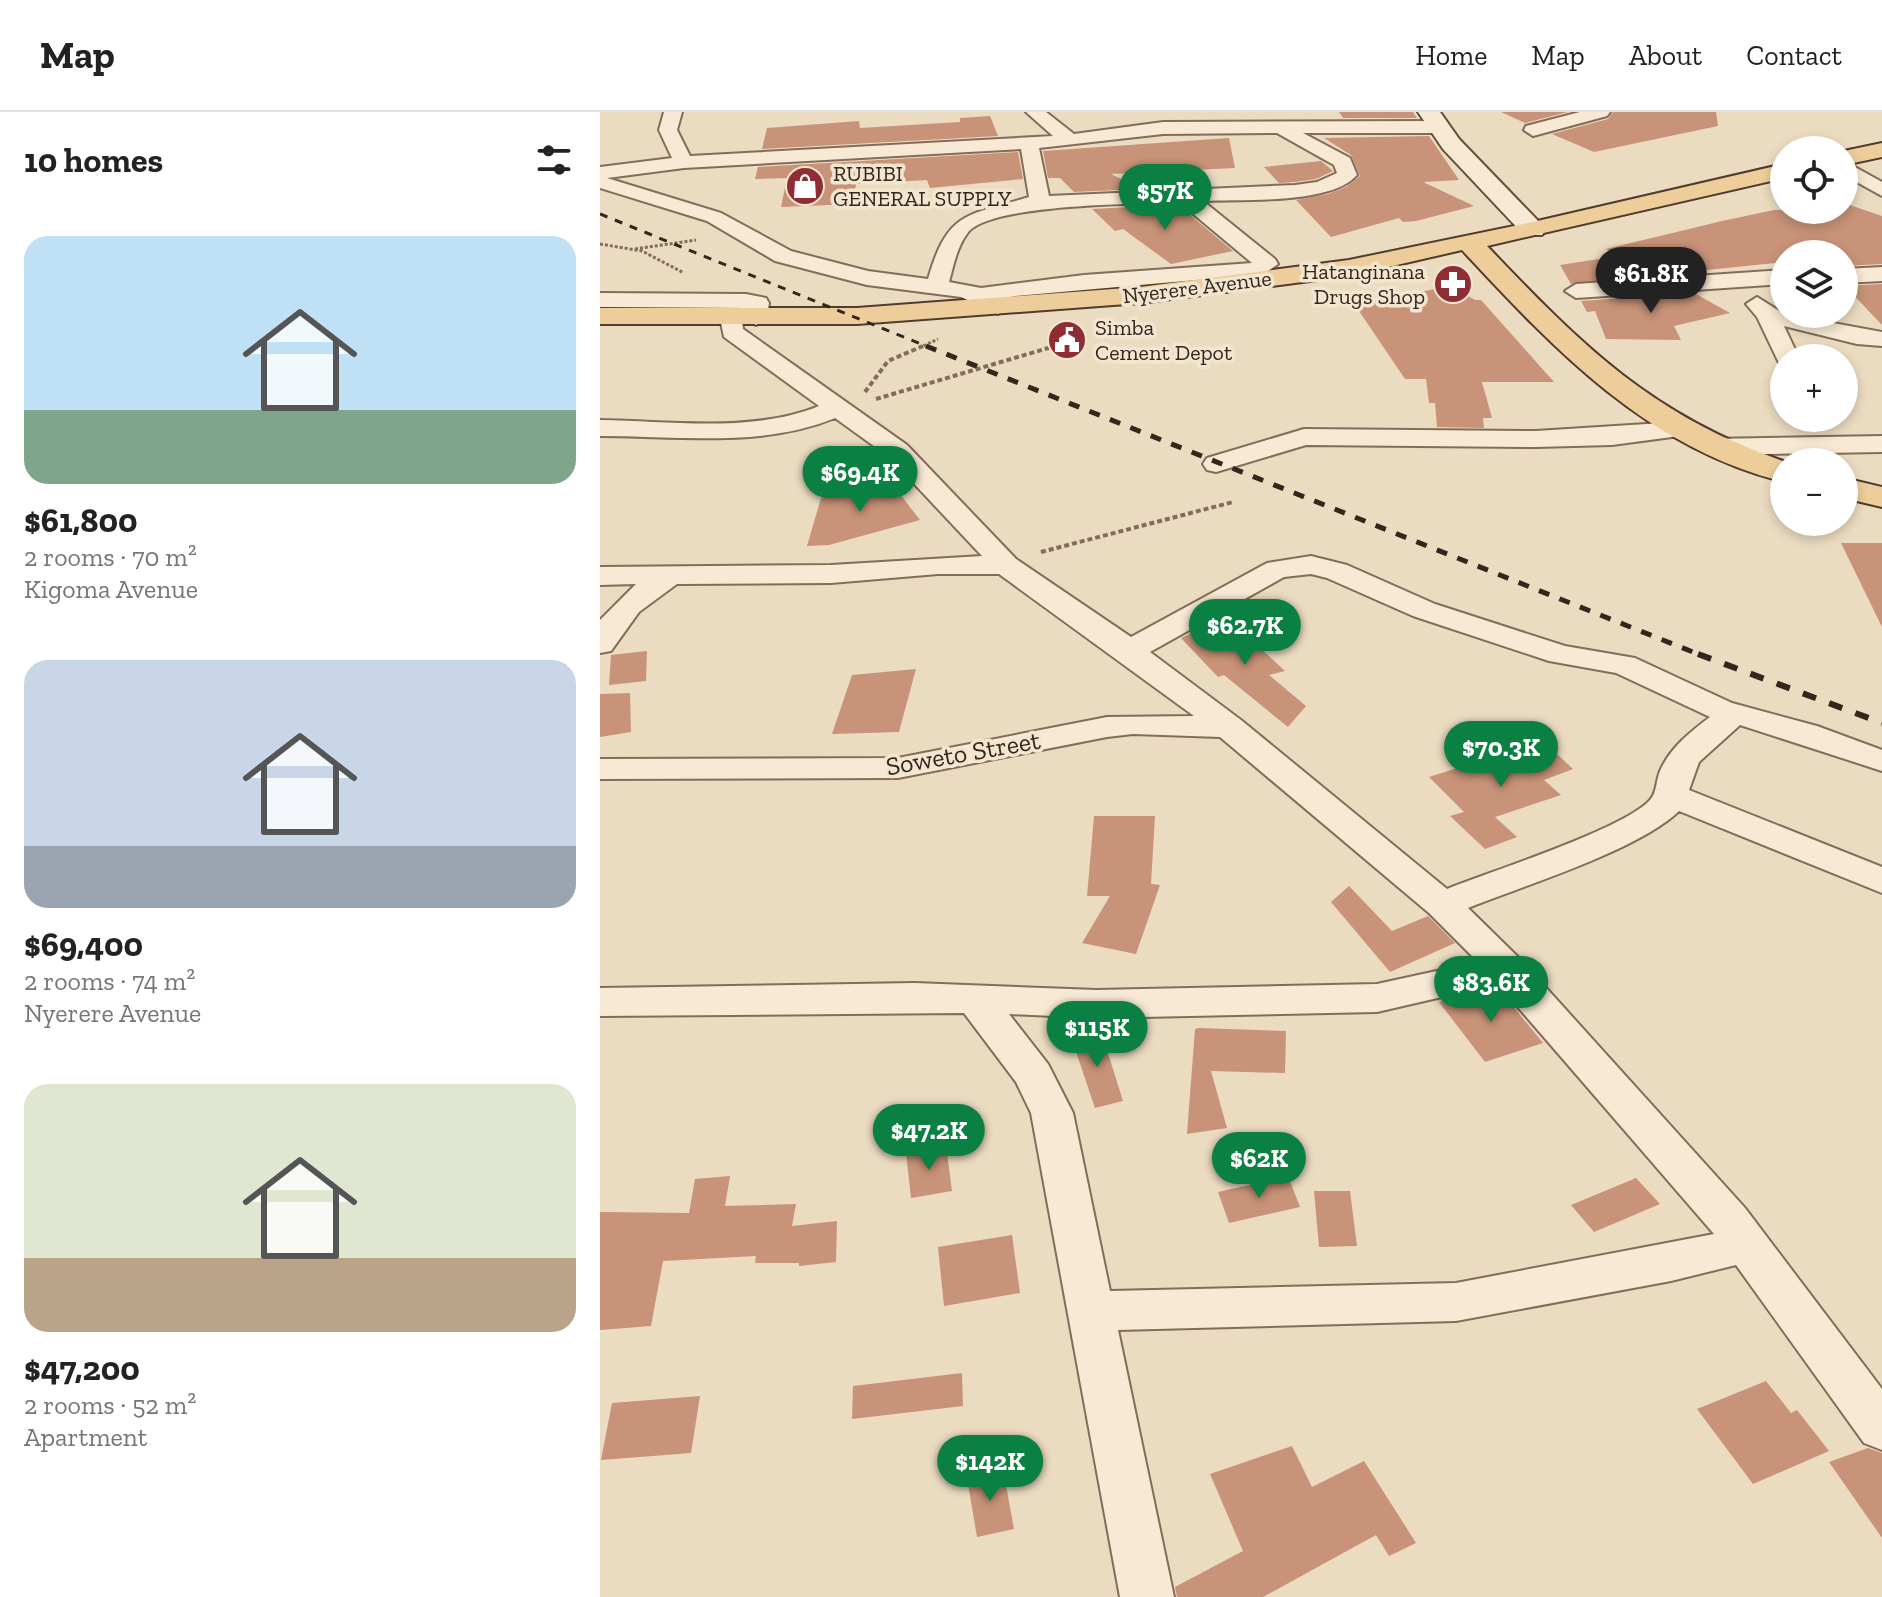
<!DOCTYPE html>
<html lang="en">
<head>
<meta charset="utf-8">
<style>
	:root { --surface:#fff; --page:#f2f2f2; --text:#222; --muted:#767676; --line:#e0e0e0; --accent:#0b8043 }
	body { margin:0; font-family:"Zilla Slab",serif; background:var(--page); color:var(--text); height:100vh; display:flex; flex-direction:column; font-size:30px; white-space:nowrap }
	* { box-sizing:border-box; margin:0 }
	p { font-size:26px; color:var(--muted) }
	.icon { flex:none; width:44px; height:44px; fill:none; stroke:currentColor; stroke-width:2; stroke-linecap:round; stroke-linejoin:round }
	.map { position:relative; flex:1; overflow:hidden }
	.side { display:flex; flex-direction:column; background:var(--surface); width:600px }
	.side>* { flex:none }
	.buttons { position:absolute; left:1170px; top:24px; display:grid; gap:16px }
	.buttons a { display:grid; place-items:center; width:88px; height:88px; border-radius:50%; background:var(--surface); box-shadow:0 4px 12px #0003; font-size:40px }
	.price { position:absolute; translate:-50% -68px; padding:0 18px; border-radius:28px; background:var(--accent); color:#fff; font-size:26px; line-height:52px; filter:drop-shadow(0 2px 4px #0008) }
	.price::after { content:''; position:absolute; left:50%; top:48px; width:24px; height:18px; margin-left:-12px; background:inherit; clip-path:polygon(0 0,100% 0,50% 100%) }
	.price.selected { background:#222; color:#fff }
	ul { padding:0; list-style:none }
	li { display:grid; align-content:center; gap:16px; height:424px; padding:0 24px }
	li span { display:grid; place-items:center; height:248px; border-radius:24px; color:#555 }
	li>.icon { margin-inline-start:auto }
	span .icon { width:144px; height:144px; fill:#fffc; stroke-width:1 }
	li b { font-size:34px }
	h2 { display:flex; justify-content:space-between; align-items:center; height:96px; padding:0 24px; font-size:34px }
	header { display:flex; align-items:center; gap:48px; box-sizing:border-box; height:112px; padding:0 40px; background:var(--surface); border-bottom:2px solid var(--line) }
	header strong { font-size:38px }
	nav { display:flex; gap:44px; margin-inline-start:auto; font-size:28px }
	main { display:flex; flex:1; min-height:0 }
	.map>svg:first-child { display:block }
	.building { fill:#c89378 }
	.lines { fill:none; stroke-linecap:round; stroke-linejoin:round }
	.minor-casing { stroke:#836d5a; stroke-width:4 }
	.secondary-casing { stroke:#654e3d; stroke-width:4 }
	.primary-casing { stroke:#513b2e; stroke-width:4 }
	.path-far1 { stroke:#836d5a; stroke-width:3; stroke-dasharray:3 2; stroke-linecap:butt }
	.path { stroke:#836d5a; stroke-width:4; stroke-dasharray:5 3; stroke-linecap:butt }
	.minor { fill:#f7e9d3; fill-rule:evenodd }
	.secondary { fill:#f7e9d3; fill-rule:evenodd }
	.primary { fill:#edcd9a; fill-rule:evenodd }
	.rail-far2 { stroke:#34261d; stroke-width:3; stroke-dasharray:8 8; stroke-linecap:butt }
	.rail-far1 { stroke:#34261d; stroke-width:5; stroke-dasharray:11 11; stroke-linecap:butt }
	.rail { stroke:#34261d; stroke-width:6; stroke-dasharray:14 14; stroke-linecap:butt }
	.labels { text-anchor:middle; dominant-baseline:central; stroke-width:7; stroke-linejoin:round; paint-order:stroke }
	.far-poi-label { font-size:22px; fill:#34261d; stroke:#f3e6d0; text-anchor:start }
	.far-street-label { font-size:22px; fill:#34261d; stroke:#f3e6d0 }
	.street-label { font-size:26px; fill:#34261d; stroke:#f3e6d0 }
</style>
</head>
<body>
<header>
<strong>Map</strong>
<nav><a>Home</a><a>Map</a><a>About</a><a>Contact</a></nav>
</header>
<main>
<section class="side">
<h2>10 homes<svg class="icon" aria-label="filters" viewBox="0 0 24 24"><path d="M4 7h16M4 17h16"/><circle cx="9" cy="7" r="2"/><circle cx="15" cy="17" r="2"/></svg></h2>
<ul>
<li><span style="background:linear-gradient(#bfe0f5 70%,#7fa58c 0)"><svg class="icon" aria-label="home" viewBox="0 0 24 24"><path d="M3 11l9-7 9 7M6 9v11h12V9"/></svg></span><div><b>$61,800</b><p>2 rooms · 70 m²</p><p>Kigoma Avenue</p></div></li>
<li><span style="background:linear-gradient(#c9d6e8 75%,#9aa5b1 0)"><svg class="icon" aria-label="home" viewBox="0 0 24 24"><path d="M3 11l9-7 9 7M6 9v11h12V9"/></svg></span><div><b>$69,400</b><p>2 rooms · 74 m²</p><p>Nyerere Avenue</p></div></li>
<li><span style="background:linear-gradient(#dfe7d0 70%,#b9a48a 0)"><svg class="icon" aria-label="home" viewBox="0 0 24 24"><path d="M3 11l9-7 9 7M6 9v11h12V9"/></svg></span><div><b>$47,200</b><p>2 rooms · 52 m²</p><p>Apartment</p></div></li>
</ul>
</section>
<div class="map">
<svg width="1282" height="1485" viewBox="0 0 1282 1485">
	<rect width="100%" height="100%" fill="#ebdbc1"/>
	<!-- building -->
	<path class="building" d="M739,0h74l4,6h-74z
		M901,0h67l-43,11z
		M1013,0h103l2,14 -124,26 -42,-18 56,-15z
		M390,4l8,20 -236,13 5,-21 92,-7 1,7 100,-6v-4z
		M829,24l30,44 -36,2 51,24 -58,15 -13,1 -4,-4 -68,19 -35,-37 32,-6 18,-7 14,-11 -9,-21 -27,-17z
		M629,26l6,30 -124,6 29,15 -66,3 -14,-14h-12l-5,-27z
		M418,40l5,27 -93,9 -3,-8 -71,4 -3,20 -72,3 6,-29 -32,1 3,-12z
		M721,49l12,10 -17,8 -21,3 -16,1 -15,-16z
		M1244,91l38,13v48l-38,2v-12h-60v8l-213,22 -11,-19 58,-9 -12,-7 116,-28 52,-11h70z
		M572,93l17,9 44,37 -62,13 -48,-35 -8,2 -23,-22z
		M1282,172v41l-37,-39z
		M850,174l25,14h6l73,82h-72l10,36h-9l1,10 -47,-1 -2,-24h-6l-3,-24h-21l-50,-74z
		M1094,181l36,20 -56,13 7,14 -75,-1 -11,-28 -8,1 -6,-11z
		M290,369l30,39 -91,25 -22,1 14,-48z
		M1241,431h41v84z
		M628,506l57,53 -16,4 37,31 -18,21 -64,-52 -6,2 -37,-39z
		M47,539l-1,30 -37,4 2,-30z
		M316,557l-17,63 -67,2 20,-59z
		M30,581l1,39 -31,5v-43z
		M943,629l30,28 -29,11 17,15 -66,22 22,20 -32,12 -35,-33 14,-4 -35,-35z
		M494,704h61l-4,68 9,1 -24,69 -54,-11 28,-47h-23z
		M749,774l43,45 36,-15 27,27 -65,29 -59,-70z
		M899,877l44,54 -58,19 -46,-60z
		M599,916l87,3 -1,42 -74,-2 16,57 -40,6 8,-105z
		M501,919l22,70 -28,7 -24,-71z
		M346,1033l6,46 -41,7 -5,-46z
		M130,1064l-5,30 71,-2 -4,22 45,-5 -1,41 -37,4v-3h-44l1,-7 -93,5 -12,65 -51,4v-118l89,1 6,-34z
		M688,1064l12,31 -71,16 -11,-31z
		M1036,1066l24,26 -66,28 -23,-27z
		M714,1079h36l7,55 -38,1z
		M412,1123l8,58 -76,13 -6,-59z
		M362,1261l1,33 -111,13 1,-33z
		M1166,1269l25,32 6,-3 32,41 -76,33 -56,-75z
		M100,1284l-9,57 -90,7 11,-57z
		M692,1334l20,41 52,-26 52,82 -27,13 -13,-21 -113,62h-86l-2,-10 68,-36 -33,-77z
		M1268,1336l14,5v85l-53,-76z
		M403,1357l11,60 -37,8 -10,-59z"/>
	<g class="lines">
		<defs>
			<path id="minor" d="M64,0h18l-5,18 13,26 363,-20 -27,-24h20l28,22 89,-12 276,-1 9,6 -9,6h-136l47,25 7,17c-26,30 -116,24 -154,26l72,58 3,5 -14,10 -249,22 -14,3 8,8 -11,7 -37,-17 -94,-12 -92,-24 -68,-40 -107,-33v-21l72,-9 -13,-28zM677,21l57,32 3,8 -20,9 -22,3 -246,11 -10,-48 124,-14zM421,37l8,48c-62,19 -81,13 -101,82l-60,-8 -77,-20 -70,-38 -114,-35 77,-10zM579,90l73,61 -168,12 -103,13 -32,-6c5,-18 8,-36 20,-51 25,-27 170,-27 210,-29z
				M980,0h30l-3,4 -74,20 -9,-6 2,-4z
				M1244,49l38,21v14l-38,-21z
				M1282,155v14l-38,2v-14z
				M1184,158v14l-208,14 -11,-7 11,-7z
				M0,181l146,1 20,4 3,5 -2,15 -11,7 -11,-7 1,-10 -146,-1z
				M1157,185l27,17 98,18v14l-25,-2 -73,-18 15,32h-15v6l-5,-1 -22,-46 -11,-13z
				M131,199l11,7 1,11 164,116 109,114 115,78 136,-74 44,-7 36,9 88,39 130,42 70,12 97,45 85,23 65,24v21l-142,-46 -41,37 -10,28 193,77v26l-203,-82c-42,40 -154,74 -211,97l53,52 224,248 137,181v61l-18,-7 -128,-178 -65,16 -215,40 -338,9 56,267h-54l-89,-484 -15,-31 -52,-69 -364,3v-28l315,-5 181,7 281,-6 101,-22 -49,-49 -209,-176 -87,-3 -26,3 -209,41 -298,1v-20l298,-1 209,-41 87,-1 -195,-142h-61l-107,9 -154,1 -38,28 -28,39 -11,2v-33l36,-36 -36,1v-18l231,-2 151,-9 -93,-99 -54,-39c-73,30 -157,18 -235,18v-16c71,1 153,13 219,-14l-95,-69 -4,-19zM711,462l16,4 86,38 136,45 67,12 94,44c-20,15 -40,31 -50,54 -4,9 -3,22 -10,29 -26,29 -161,72 -203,89l-206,-169 -91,-68 134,-75zM898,872l216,250 -258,49 -346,8 -37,-178 -25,-49 -39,-50 87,4 281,-6z
				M1078,310l13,8 -4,5 -75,10 -76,2 -230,-2 -90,27 -9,-2 -4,-6 4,-6 97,-29 232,2z
				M1282,324v16l-173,3 -13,-8 13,-8z"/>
			<path id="secondary" d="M818,0h22l19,27 83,86 4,5 -4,5h-18l-81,-86z"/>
			<path id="primary" d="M1282,31v14l-38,8v-14z
				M1184,52v14l-297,68c94,99 166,171 299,216l-2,20c-137,-34 -229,-132 -322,-232l-113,26 -209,27 -283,21h-257v-16h257l283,-21 209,-27 184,-38z
				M1244,366l38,9v20l-38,-9z"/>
		</defs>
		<!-- minor casing -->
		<use href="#minor" class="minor-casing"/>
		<!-- secondary casing -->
		<use href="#secondary" class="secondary-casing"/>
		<!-- primary casing -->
		<use href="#primary" class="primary-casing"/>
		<!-- path-far1 -->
		<path class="path-far1" d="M0,132l42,7 42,22
			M35,137l61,-9
			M319,236l19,-9
			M453,236l15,-20"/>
		<!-- path -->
		<path class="path" d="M265,280l23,-31 35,-15
			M276,287l179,-53
			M441,440l192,-50"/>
		<!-- minor -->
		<use href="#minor" class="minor"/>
		<!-- secondary -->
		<use href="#secondary" class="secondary"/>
		<!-- primary -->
		<use href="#primary" class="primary"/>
		<!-- rail-far2 -->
		<path class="rail-far2" d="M0,102l331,134"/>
		<!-- rail-far1 -->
		<path class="rail-far1" d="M326,234l777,310"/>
		<!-- rail -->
		<path class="rail" d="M1098,542l184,69"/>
	</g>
	<!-- icons -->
	<defs>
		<symbol id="shop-disc" viewBox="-11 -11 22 22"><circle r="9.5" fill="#8f2d35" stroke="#f3e6d0"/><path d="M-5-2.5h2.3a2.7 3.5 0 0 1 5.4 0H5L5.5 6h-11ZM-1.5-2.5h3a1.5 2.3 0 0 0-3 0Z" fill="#fff"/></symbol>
		<symbol id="pharmacy-disc" viewBox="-11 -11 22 22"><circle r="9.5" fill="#8f2d35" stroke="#f3e6d0"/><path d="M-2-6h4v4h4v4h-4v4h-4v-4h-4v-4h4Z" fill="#fff"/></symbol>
		<symbol id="civic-disc" viewBox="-11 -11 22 22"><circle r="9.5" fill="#8f2d35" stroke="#f3e6d0"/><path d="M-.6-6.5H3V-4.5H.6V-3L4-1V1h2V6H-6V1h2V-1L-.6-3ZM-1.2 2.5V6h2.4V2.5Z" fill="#fff"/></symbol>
	</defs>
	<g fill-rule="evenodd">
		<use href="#shop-disc" x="183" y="52" width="44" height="44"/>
		<use href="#pharmacy-disc" x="831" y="150" width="44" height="44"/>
		<use href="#civic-disc" x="445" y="206" width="44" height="44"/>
	</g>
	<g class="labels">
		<!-- far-poi labels -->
		<g class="far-poi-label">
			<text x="233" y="61">RUBIBI<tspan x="233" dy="25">GENERAL SUPPLY</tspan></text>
			<text x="825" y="159" text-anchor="end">Hatanginana<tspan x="825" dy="25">Drugs Shop</tspan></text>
			<text x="495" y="215">Simba<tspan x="495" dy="25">Cement Depot</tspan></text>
		</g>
		<!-- far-street labels -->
		<g class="far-street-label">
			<text transform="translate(597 175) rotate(-7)">Nyerere Avenue</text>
		</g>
		<!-- street labels -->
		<g class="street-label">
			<text transform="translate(363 641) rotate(-10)">Soweto Street</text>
		</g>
	</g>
</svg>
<div class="buttons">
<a><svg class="icon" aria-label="locate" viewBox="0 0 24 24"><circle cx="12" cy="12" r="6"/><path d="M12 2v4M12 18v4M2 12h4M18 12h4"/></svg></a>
<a><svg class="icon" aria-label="layers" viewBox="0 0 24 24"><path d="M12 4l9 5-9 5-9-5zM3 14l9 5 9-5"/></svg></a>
<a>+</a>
<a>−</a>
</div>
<b class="price" style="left:565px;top:120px">$57K</b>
<b class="price selected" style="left:1051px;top:203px">$61.8K</b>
<b class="price" style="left:260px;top:402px">$69.4K</b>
<b class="price" style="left:645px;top:555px">$62.7K</b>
<b class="price" style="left:901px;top:677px">$70.3K</b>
<b class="price" style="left:891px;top:912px">$83.6K</b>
<b class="price" style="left:497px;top:957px">$115K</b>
<b class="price" style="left:329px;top:1060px">$47.2K</b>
<b class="price" style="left:659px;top:1088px">$62K</b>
<b class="price" style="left:390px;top:1391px">$142K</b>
</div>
</main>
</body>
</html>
